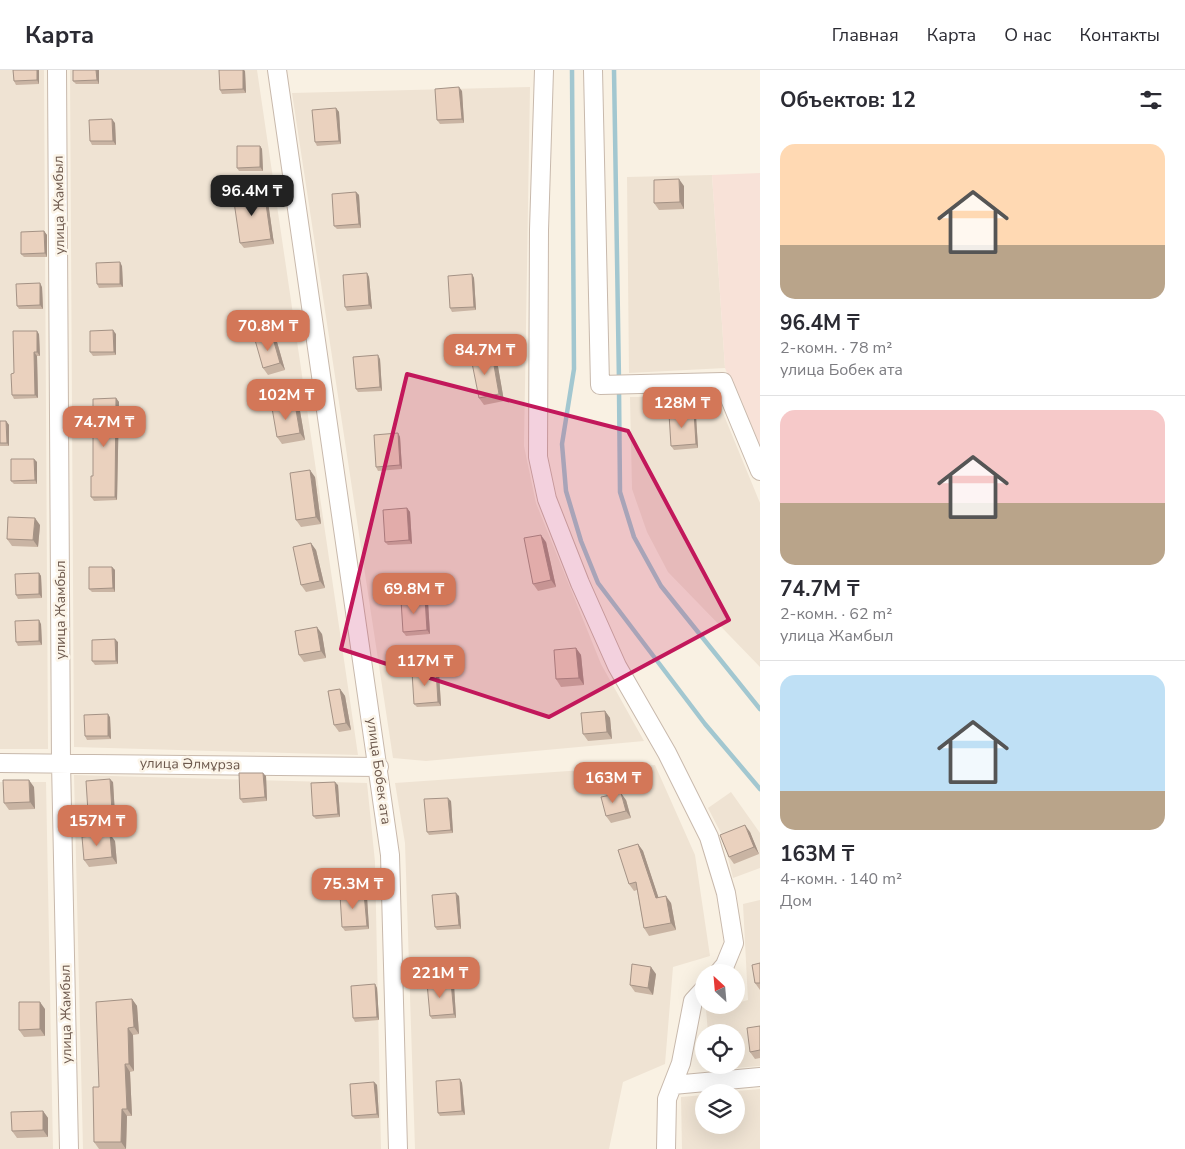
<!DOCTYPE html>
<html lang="ru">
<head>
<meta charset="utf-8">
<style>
	:root { --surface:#fff; --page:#f2f2f3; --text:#2b2b33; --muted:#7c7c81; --line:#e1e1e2; --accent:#d37758 }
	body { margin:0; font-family:"Nunito Sans",sans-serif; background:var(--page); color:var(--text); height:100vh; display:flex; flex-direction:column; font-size:19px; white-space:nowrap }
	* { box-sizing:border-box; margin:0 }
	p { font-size:16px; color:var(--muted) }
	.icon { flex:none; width:28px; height:28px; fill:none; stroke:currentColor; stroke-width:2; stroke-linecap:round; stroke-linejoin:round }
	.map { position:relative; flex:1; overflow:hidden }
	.drawer { display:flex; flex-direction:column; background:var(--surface); width:425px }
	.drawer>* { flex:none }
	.needle { width:32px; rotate:334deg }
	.buttons { position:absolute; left:695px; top:894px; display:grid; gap:10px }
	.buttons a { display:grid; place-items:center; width:50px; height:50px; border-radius:50%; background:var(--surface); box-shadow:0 5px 20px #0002; font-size:25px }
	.price { position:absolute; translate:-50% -42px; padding:0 11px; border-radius:10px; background:var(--accent); color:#fff; font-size:16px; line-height:32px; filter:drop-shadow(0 1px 2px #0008) }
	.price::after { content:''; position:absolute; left:50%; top:30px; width:15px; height:11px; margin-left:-8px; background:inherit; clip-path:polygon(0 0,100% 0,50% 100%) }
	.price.current { background:#222; color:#fff }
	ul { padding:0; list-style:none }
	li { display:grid; align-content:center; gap:10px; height:265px; padding:0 20px }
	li+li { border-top:1px solid var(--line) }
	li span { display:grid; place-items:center; height:155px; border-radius:15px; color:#555 }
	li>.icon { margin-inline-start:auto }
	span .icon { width:90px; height:90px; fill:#fffc; stroke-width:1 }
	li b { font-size:21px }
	h2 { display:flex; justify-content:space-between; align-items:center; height:60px; padding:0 20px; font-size:21px }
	header { display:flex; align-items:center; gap:30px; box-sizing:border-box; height:70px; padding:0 25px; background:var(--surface); border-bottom:1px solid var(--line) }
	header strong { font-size:24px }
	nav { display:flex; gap:28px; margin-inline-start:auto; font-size:18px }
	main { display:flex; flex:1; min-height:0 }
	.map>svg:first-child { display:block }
	.residential { fill:#efe3d3 }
	.commercial { fill:#f8e2d8 }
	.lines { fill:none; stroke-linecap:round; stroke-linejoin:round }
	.stream { stroke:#a2c7d0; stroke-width:4.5 }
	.minor-casing { stroke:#c8b9ac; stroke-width:20 }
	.minor { stroke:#fff; stroke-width:18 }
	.wall { fill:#c9b4a3 }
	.shaded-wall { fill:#a49285 }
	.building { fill:#ead1be; stroke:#a49285 }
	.marked { fill:#c2185b; fill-opacity:0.2; stroke:#c2185b; stroke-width:4; stroke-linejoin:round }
	.labels { text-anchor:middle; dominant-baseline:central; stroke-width:5; stroke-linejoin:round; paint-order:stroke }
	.street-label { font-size:14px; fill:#6d594d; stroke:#fcf5e9 }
</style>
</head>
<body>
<header>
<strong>Карта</strong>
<nav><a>Главная</a><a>Карта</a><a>О нас</a><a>Контакты</a></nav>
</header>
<main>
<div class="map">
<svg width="760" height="1079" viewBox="0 0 760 1079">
	<rect width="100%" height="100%" fill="#f9f1e3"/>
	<!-- residential -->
	<path class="residential" d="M0,0h44l4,679h-48z
		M70,0h187l101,685 -284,-8z
		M530,17l-6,359 12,57 65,161 43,77 -218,20 -33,-3 -101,-665z
		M712,105l13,193 -96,5 -2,-196z
		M716,326l44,107v164l-92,-95 -21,-40 -15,-43 -2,-92z
		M655,695l40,90 15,101 -37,11 -8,97 -42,18 -14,67h-194l-10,-306 -10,-60z
		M74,705l293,8 8,79 6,287h-298z
		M0,712h46l7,367h-53z
		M731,722l29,41v35l-27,10 -10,-41 -15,-29z
		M760,830v166l-48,4 -1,-5h25v-33h-28l-2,-22 30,-5v-2l12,-3 -5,-96z
		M760,1019v60h-78l-1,-52 23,-2v30h32v-33h-12z"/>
	<!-- commercial -->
	<path class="commercial" d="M760,103v274l-35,-79 -13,-193z"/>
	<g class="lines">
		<!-- stream -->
		<path class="stream" d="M572,0l2,299 -12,75 4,47 15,50 17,42 107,141 55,65
			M614,0l5,311
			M619,319l1,103 14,45 27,49 99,123"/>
		<defs>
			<path id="minor" d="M57,0l4,692 8,387
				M277,0l113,785 8,294
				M544,0l-5,160 -1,227 9,42 33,84 37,83 50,87 42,84 17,56 8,50 -9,22 -6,7
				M593,0l7,315 123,-3 37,89
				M0,693l379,4
				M673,1015l87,-8
				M666,1079l1,-50 14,-36 12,-62 11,-12"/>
		</defs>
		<!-- minor casing -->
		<use href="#minor" class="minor-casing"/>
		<!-- minor -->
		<use href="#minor" class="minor"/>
	</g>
	<!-- wall -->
	<path class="wall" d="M13,0h26v14l-23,1 -2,-4z
		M99,0v14h-23l-3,-3z
		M245,1l1,22 -24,1 -2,-4z
		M462,21l2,32 -24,1 -3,-4z
		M336,38l3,4 2,32 -24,2 -2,-4z
		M115,53l1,22h-24l-2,-4z
		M260,76l2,3 1,22h-24l-2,-3z
		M684,116v23l-25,1 -5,-7z
		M356,122l3,3 2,33 -24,1 -3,-3z
		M267,125l7,49 -30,4 -4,-5z
		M44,161l3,4v22h-23l-3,-3z
		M122,196l1,21 -24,1 -2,-4z
		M367,203l2,4 3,32 -25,2 -2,-4z
		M472,204l2,4 2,32 -24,2 -2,-4z
		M42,217l1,22h-24l-2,-3z
		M39,264l1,22h-3l1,42 -24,1 -2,-4 2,-22z
		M116,264v21l-23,1 -3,-4z
		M277,272l8,28 -17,5 -5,-7z
		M380,289l2,32 -24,1 -2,-3z
		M497,291l7,40 -20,4 -5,-7z
		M116,328l3,4 -2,98 -23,1 -3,-4z
		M295,334l5,7 5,29 -23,4 -5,-7z
		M694,342l2,4 2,32 -24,2 -3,-4z
		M0,351h6l3,4v21h-9z
		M398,363l2,4 2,32 -24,2 -2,-4z
		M34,389l3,3v22h-23l-3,-3z
		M315,407l6,47 -20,3 -5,-7z
		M407,438l3,4 2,32 -24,1 -3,-3z
		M40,455l-2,22 -26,-1 -5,-7z
		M546,472l10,45 -18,4 -5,-7z
		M316,480l9,38 -19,4 -5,-7z
		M112,497l3,3v22h-23l-3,-3z
		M39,503l2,3 1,22 -24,1 -2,-4z
		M428,532l2,32 -24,2 -3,-4z
		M41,554l1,21 -24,1 -2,-4z
		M322,564l4,24 -22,4 -5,-7z
		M118,572v22l-23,1 -3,-4z
		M576,578l5,7 3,30 -23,2 -5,-8z
		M436,600l3,3 2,33 -24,1 -3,-3z
		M340,619l5,7 6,34 -12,2 -5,-7z
		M605,641l5,7 2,21 -24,2 -5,-7z
		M110,647l1,22 -24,1 -2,-4z
		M266,706l1,25 -24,2 -3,-4z
		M113,712l2,33 -24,1 -3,-4z
		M338,715l2,32 -24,2 -3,-3z
		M34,717l1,22 -26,1 -5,-7z
		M626,730l5,18 -20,5 -5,-7z
		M451,731l2,32 -24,2 -2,-3z
		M750,762l9,22 -25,10 -5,-7z
		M115,771l2,23 -28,3 -5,-7z
		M638,774l5,7 15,46 13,6 5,27 -27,6 -5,-8 -7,-38 -3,1 -5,-7z
		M364,823l3,4 2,32 -24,2 -3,-4z
		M459,826l2,33 -24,1 -2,-3z
		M760,893v27l-5,-7z
		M656,904l-3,21 -18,-3 -5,-7z
		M451,912l3,3 2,33 -24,1 -2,-3z
		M375,914l2,4 2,32 -24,2 -2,-4z
		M132,929l5,7 2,28 -6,1 1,36 -4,1 2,44h-5l-1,33h-27l-5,-7 5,-55z
		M45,939v27l-21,1 -5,-7z
		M760,956v32l-5,1 -5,-7z
		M460,1009l2,4 3,32 -25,1 -2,-3z
		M374,1012l3,3 2,33 -24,1 -3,-3z
		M43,1041l5,7v19l-31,1 -5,-7z"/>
	<!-- shaded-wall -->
	<path class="shaded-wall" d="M37,0h2v14l-2,-4z
		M96,0h3v14l-2,-4z
		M243,0h1l1,1 1,22 -3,-4z
		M459,17l3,4 2,32 -2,-4z
		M336,38l3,4 2,32 -2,-3z
		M112,49l3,4 1,22 -3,-4z
		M260,76l2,3 1,22 -3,-4z
		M679,109l5,7v23l-4,-7z
		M264,120l3,5 7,49 -3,-5z
		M356,122l3,3 2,33 -2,-4z
		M44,161l3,4v22l-2,-4z
		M120,192l2,4 1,21 -3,-3z
		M367,203l2,4 3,32 -3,-4z
		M472,204l2,4 2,32 -2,-3z
		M40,213l2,4 1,22 -3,-4z
		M113,260l3,4v21l-2,-3z
		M37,261l2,3 1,22 -3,-4z
		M272,265l5,7 8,28 -5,-7z
		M34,282l3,4 1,42 -3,-3z
		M492,284l5,7 7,40 -5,-7z
		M378,285l2,4 2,32 -2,-4z
		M116,328l3,4 -2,98 -2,-3z
		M295,334l5,7 5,29 -5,-7z
		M694,342l2,4 2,32 -2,-4z
		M6,351l3,4v21l-2,-3z
		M398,363l2,4 2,32 -2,-4z
		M34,389l3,3v22l-2,-4z
		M310,400l5,7 6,47 -5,-7z
		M407,438l3,4 2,32 -3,-4z
		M35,448l5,7 -2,22 -5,-7z
		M541,465l5,7 10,45 -5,-7z
		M311,473l5,7 9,38 -5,-7z
		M112,497l3,3v22l-2,-4z
		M39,503l2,3 1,22 -3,-4z
		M425,528l3,4 2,32 -3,-4z
		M39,550l2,4 1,21 -3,-4z
		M317,557l5,7 4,24 -5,-7z
		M115,569l3,3v22l-2,-3z
		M576,578l5,7 3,30 -5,-7z
		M436,600l3,3 2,33 -3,-4z
		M340,619l5,7 6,34 -5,-7z
		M605,641l5,7 2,21 -5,-7z
		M108,644l2,3 1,22 -3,-3z
		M263,703l3,3 1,25 -2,-4z
		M110,709l3,3 2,33 -3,-4z
		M29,710l5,7 1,22 -5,-7z
		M335,712l3,3 2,32 -2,-3z
		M621,723l5,7 5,18 -5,-7z
		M448,728l3,3 2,32 -2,-3z
		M745,755l5,7 9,22 -5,-7z
		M110,764l5,7 2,23 -5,-7z
		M638,774l5,7 18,54 -5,-7z
		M364,823l3,4 2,32 -2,-3z
		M456,823l3,3 2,33 -2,-4z
		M666,826l5,7 5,27 -5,-7z
		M651,897l5,7 -3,21 -5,-7z
		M451,912l3,3 2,33 -2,-4z
		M375,914l2,4 2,32 -2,-3z
		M132,929l5,7 2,28 -5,-7z
		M40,932l5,7v27l-5,-7z
		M128,958l5,7 1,36 -5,-7z
		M125,994l5,8 2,44 -5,-7z
		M460,1009l2,4 3,32 -3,-4z
		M374,1012l3,3 2,33 -2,-4z
		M122,1039l5,7 -1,33 -5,-7z
		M43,1041l5,7v19l-5,-7z"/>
	<!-- building -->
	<path class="building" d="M13,0h24v10l-23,1z
		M73,0h23l1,10 -24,1z
		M219,0h24v19l-23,1z
		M459,17l3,32 -25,1 -2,-31z
		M336,38l3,33 -24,1 -3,-32z
		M112,49l1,22h-23l-1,-21z
		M237,76h23v21l-23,1z
		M679,109l1,23 -26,1v-23z
		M264,120l7,49 -31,4 -7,-48z
		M356,122l3,32 -25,2 -2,-32z
		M44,161l1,22 -24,1v-22z
		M120,192v22h-23l-1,-21z
		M367,203l2,32 -24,2 -2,-32z
		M472,204l2,33 -24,1 -2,-32z
		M40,213v22l-23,1 -1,-22z
		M113,260l1,22h-24v-21z
		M13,261h24v21h-3l1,43h-23l-1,-21 3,-1z
		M272,265l8,28 -17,5 -8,-28z
		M492,284l7,40 -20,4 -8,-40z
		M378,285l2,32 -24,2 -3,-32z
		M116,328l-1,99h-24v-21h2v-77z
		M295,334l5,29 -23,4 -5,-29z
		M694,342l2,32 -25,2 -2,-32z
		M0,351h6l1,22h-7z
		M398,363l2,32 -24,2 -2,-32z
		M11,389h23l1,21 -24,1z
		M310,400l6,47 -20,3 -6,-47z
		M407,438l2,32 -24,2 -2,-32z
		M8,447l27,1 -2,22 -26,-1z
		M541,465l10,45 -18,4 -9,-46z
		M311,473l9,38 -19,4 -8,-38z
		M89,497h23l1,21 -24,1z
		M39,503v21l-23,1 -1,-21z
		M425,528l2,32 -24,2 -2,-32z
		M39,550v21l-23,1 -1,-21z
		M317,557l4,24 -22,4 -4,-24z
		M115,569l1,22h-24v-21z
		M576,578l3,30 -23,1 -2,-29z
		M436,600l2,32 -24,2 -2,-32z
		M340,619l6,34 -12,2 -6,-34z
		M605,641l2,21 -24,2 -2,-21z
		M108,644v22h-23l-1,-21z
		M239,703h24l2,24 -25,2z
		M110,709l2,32 -24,1 -2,-31z
		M3,710h26l1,22 -26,1z
		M335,712l3,32 -25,2 -2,-33z
		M621,723l5,18 -20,5 -5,-19z
		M448,728l3,32 -24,2 -3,-33z
		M745,755l9,22 -25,10 -9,-22z
		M110,764l2,23 -28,3 -2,-23z
		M638,774l18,54 10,-2 5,27 -27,5 -8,-46 -7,2 -11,-34z
		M364,823l3,33 -25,1 -2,-32z
		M456,823l3,32 -24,2 -3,-32z
		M760,893v20h-5l-3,-18z
		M632,894l19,3 -3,21 -18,-3z
		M451,912l3,32 -24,2 -3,-33z
		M375,914l2,33 -24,1 -2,-32z
		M132,929l2,28 -6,1 1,36h-4l2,45h-5l-1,33h-27l-1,-55h6l-3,-85z
		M19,932h21v27l-21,1z
		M760,956v24l-10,2 -3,-24z
		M460,1009l2,32 -24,2 -2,-32z
		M374,1012l3,32 -25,2 -2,-32z
		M43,1041v19l-31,1 -1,-19z"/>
	<!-- marked area -->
	<path class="marked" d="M407,304l221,57 101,189 -180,97 -208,-68z"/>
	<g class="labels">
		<!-- street labels -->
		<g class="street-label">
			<text transform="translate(59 135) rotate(-91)">улица Жамбыл</text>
			<text transform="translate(60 540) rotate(-90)">улица Жамбыл</text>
			<text transform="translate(190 694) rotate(1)">улица Әлмұрза</text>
			<text transform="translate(379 701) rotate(82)">улица Бобек ата</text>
			<text transform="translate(66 944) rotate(-91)">улица Жамбыл</text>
		</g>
	</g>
</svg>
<div class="buttons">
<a><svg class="needle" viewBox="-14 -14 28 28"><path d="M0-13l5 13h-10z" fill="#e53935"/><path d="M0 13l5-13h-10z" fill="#7c7c81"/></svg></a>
<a><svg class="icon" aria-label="locate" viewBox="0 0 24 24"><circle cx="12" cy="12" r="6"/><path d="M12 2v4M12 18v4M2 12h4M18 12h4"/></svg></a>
<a><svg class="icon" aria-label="layers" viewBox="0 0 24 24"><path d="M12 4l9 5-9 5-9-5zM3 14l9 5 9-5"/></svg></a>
</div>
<b class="price current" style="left:252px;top:147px">96.4M ₸</b>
<b class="price" style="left:268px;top:282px">70.8M ₸</b>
<b class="price" style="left:485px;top:306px">84.7M ₸</b>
<b class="price" style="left:286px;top:351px">102M ₸</b>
<b class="price" style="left:682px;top:359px">128M ₸</b>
<b class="price" style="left:104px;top:378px">74.7M ₸</b>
<b class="price" style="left:414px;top:545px">69.8M ₸</b>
<b class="price" style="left:425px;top:617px">117M ₸</b>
<b class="price" style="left:613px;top:734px">163M ₸</b>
<b class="price" style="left:97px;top:777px">157M ₸</b>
<b class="price" style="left:353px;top:840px">75.3M ₸</b>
<b class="price" style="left:440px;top:929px">221M ₸</b>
</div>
<section class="drawer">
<h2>Объектов: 12<svg class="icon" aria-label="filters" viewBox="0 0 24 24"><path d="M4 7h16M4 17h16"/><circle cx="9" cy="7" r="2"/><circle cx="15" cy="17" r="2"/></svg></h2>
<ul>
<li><span style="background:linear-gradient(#ffd9b3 65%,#b9a48a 0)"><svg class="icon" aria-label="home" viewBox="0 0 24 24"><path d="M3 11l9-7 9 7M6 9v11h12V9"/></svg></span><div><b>96.4M ₸</b><p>2-комн. · 78 m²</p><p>улица Бобек ата</p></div></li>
<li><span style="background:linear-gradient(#f6c9c9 60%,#b9a48a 0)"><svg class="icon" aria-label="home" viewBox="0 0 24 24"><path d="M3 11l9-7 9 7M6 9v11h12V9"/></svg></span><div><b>74.7M ₸</b><p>2-комн. · 62 m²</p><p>улица Жамбыл</p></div></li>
<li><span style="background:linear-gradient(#bfe0f5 75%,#b9a48a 0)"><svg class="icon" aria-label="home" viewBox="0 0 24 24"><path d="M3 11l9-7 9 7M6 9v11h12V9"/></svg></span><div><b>163M ₸</b><p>4-комн. · 140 m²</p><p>Дом</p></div></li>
</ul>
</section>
</main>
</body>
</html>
